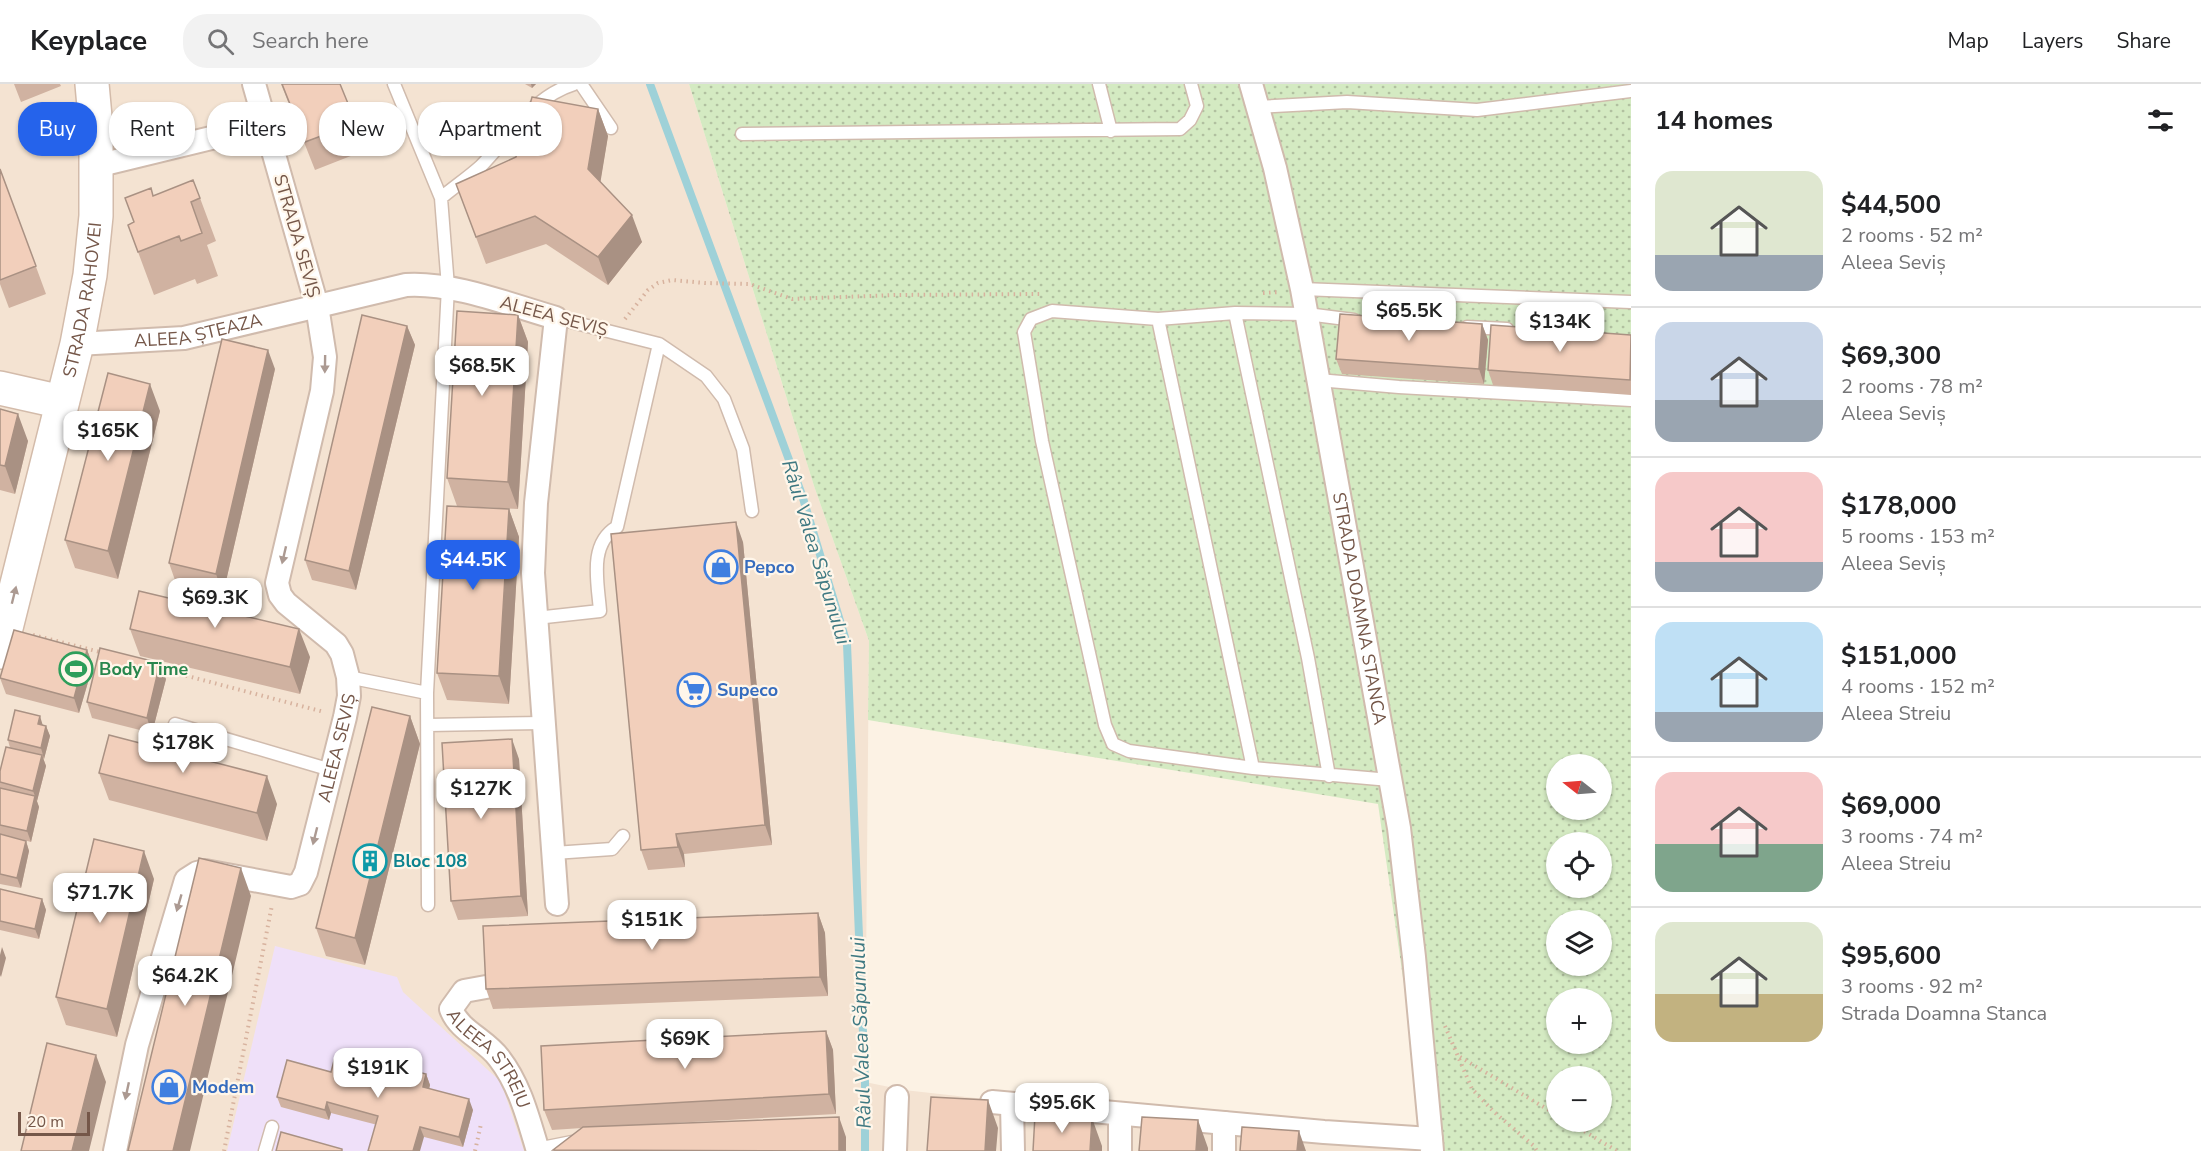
<!DOCTYPE html>
<html lang="en">
<head>
<meta charset="utf-8">
<style>
	:root { --surface:#fff; --page:#f2f2f2; --text:#202124; --muted:#757577; --line:#e0e0e0; --accent:#2563eb }
	body { margin:0; font-family:"Nunito Sans",sans-serif; background:var(--page); color:var(--text); height:100vh; display:flex; flex-direction:column; font-size:22px; white-space:nowrap }
	* { box-sizing:border-box; margin:0 }
	p { font-size:20px; color:var(--muted) }
	.icon { flex:none; width:33px; height:33px; fill:none; stroke:currentColor; stroke-width:2; stroke-linecap:round; stroke-linejoin:round }
	.map { position:relative; flex:1; overflow:hidden }
	.sheet { display:flex; flex-direction:column; background:var(--surface); width:570px }
	.sheet>* { flex:none }
	.banner { position:absolute; left:18px; top:18px; width:570px; height:54px; display:flex; gap:12px }
	.needle { width:39px; rotate:287deg }
	.fabs { position:absolute; left:1546px; top:670px; display:grid; gap:12px }
	.fabs a { display:grid; place-items:center; width:66px; height:66px; border-radius:50%; background:var(--surface); box-shadow:0 2px 4px #0004; font-size:30px }
	.scale { position:absolute; left:18px; bottom:15px; width:72px; box-sizing:border-box; padding-left:6px; border:3px solid #755749; border-top:0; font-size:16px; line-height:21px; white-space:nowrap; color:#755749; -webkit-text-stroke:4px #fff6ea; paint-order:stroke }
	.price { position:absolute; translate:-50% -51px; padding:0 14px; border-radius:12px; background:#fff; color:#222; font-size:20px; line-height:39px; filter:drop-shadow(0 2px 3px #0008) }
	.price::after { content:''; position:absolute; left:50%; top:36px; width:18px; height:14px; margin-left:-9px; background:inherit; clip-path:polygon(0 0,100% 0,50% 100%) }
	.price.active { background:var(--accent); color:#fff }
	ul { padding:0; list-style:none }
	li { display:flex; align-items:center; gap:18px; height:150px; padding:0 24px }
	li+li { border-top:2px solid var(--line) }
	li span { display:grid; place-items:center; flex:none; width:168px; height:120px; border-radius:18px; color:#555 }
	li>.icon { margin-inline-start:auto }
	span .icon { width:72px; height:72px; fill:#fffc; stroke-width:1 }
	li b { font-size:26px }
	h2 { display:flex; justify-content:space-between; align-items:center; height:72px; padding:0 24px; font-size:26px }
	.chip { padding:0 21px; border-radius:24px; background:var(--surface); box-shadow:0 2px 4px #0004; font-size:21px; line-height:54px }
	.chip.active { background:var(--accent); color:#fff }
	header { display:flex; align-items:center; gap:36px; box-sizing:border-box; height:84px; padding:0 30px; background:var(--surface); border-bottom:2px solid var(--line) }
	header strong { font-size:28px }
	nav { display:flex; gap:33px; margin-inline-start:auto; font-size:21px }
	.search { width:420px; height:54px; background:var(--page); display:flex; align-items:center; gap:15px; box-sizing:border-box; padding:0 21px; border-radius:24px; color:var(--muted); font-size:22px }
	main { display:flex; flex:1; min-height:0 }
	.map>svg:first-child { display:block }
	.residential { fill:#f4e3d2 }
	.education { fill:#efe0f9 }
	.grass { fill:url(#grass-dots); fill-rule:evenodd }
	.lines { fill:none; stroke-linecap:round; stroke-linejoin:round }
	.stream { stroke:#9ed1d8; stroke-width:8 }
	.lane-casing { stroke:#d0bbad; stroke-width:15 }
	.street-casing { stroke:#d0bbad; stroke-width:26 }
	.secondary-casing { stroke:#d3bbaa; stroke-width:36 }
	.path { stroke:#d7b29e; stroke-width:4; stroke-dasharray:1.5 4.5; stroke-linecap:butt }
	.lane { stroke:#fff; stroke-width:12 }
	.street { stroke:#fff; stroke-width:22 }
	.secondary { stroke:#fff; stroke-width:33 }
	.wall { fill:#d0b2a1 }
	.shaded-wall { fill:#a99183 }
	.building { fill:#f2cfbb; stroke:#a99183; stroke-width:1.5 }
	.oneway { fill:#ac9a92 }
	.labels { text-anchor:middle; dominant-baseline:central; stroke-width:4.5; stroke-linejoin:round; paint-order:stroke }
	.street-label { font-size:18px; fill:#755749; stroke:#fff6ea }
	.shop-label { font-size:18px; font-weight:bold; fill:#366cbe; stroke:#fff6ea; text-anchor:start }
	.leisure-label { font-size:18px; font-weight:bold; fill:#27864d; stroke:#fff6ea; text-anchor:start }
	.culture-label { font-size:18px; font-weight:bold; fill:#0d838f; stroke:#fff6ea; text-anchor:start }
	.water-label { font-size:20px; font-style:italic; fill:#3f7982; stroke:#fff6ea }
</style>
</head>
<body>
<header>
<strong>Keyplace</strong>
<div class="search"><svg class="icon" aria-label="search" viewBox="0 0 24 24"><circle cx="10" cy="10" r="6"/><path d="M15 15l6 6"/></svg>Search here</div>
<nav><a>Map</a><a>Layers</a><a>Share</a></nav>
</header>
<main>
<div class="map">
<svg width="1631" height="1067" viewBox="0 0 1631 1067">
	<defs>
		<pattern id="grass-dots" width="8" height="8" patternUnits="userSpaceOnUse" patternTransform="scale(1.5)"><rect width="8" height="8" fill="#d4eac2"/><path d="M2 2h.1M6 6h.1" fill="none" stroke="#b1c0a0" stroke-width="1.8" stroke-linecap="round"/></pattern>
	</defs>
	<rect width="100%" height="100%" fill="#fcf2e4"/>
	<!-- residential -->
	<path class="residential" d="M0,0h689l125,402 55,155 -4,441 39,8 216,24 204,18 108,19h-1432z"/>
	<!-- education -->
	<path class="education" d="M275,862l122,31 6,15 98,90 23,69h-297z"/>
	<!-- grass -->
	<path class="grass" d="M689,0h942v1067h-199l-29,-173 -25,-174 -510,-84 1,-79 -55,-155zM1557,681h45v45h-45zM1557,759h45v45h-45zM1557,837h45v45h-45zM1557,915h45v45h-45zM1557,993h45v45h-45z"/>
	<g class="lines">
		<!-- stream -->
		<path class="stream" d="M650,0l152,411 45,149 18,438v69"/>
		<defs>
			<path id="lane" d="M394,0l47,114 7,89 -21,406 1,212
				M581,0l30,44
				M1099,0l12,47
				M1258,23l89,-5 130,8 154,-19
				M742,50l438,-5 10,-9 7,-14 -6,-22
				M441,114c13,-11 28,-21 40,-32 29,-30 51,-69 93,-82
				M1302,205l329,13
				M1235,229l73,345 21,118
				M556,234l103,26 47,32 18,23 19,50 9,62
				M1158,235l95,449
				M1354,236l-47,-6 -72,-1 -77,6 -106,-8 -21,8 -7,13 18,109 63,284 8,19 16,7 124,17 137,12
				M1467,243l40,2
				M1318,296l81,7 232,13
				M536,534l64,-7c-2,-28 -12,-67 17,-84l42,-183
				M348,593l79,16
				M175,640l156,46
				M428,641l115,-2
				M554,769l58,-4 11,-13
				M537,1065l40,-8
				M265,1067l7,-24"/>
			<g id="street">
				<path id="s1" d="M1251,0l24,84 27,121 97,539 15,129 17,182"/>
				<path d="M96,82l169,-41"/>
				<path id="s2" d="M77,260l107,-6 222,-53c48,-3 104,20 150,33l-20,185 -3,70 24,331"/>
				<path id="s3" d="M486,903l-22,4 -13,18c8,22 34,30 48,49 21,27 29,60 39,93"/>
				<path d="M992,1018l332,30 107,7 1,12"/>
				<path d="M1012,1020l1,47"/>
				<path d="M1120,1030v37"/>
				<path d="M1224,1039v28"/>
				<path id="s4" d="M115,1067l22,-106 49,-165 11,-7 8,-2 86,16 9,-3 6,-12 39,-155 4,-21 -1,-19 -6,-23 -6,-10 -50,-41 -6,-8 -3,-12 45,-192 3,-34 -8,-51 -63,-222"/>
				<path d="M895,1067l2,-54"/>
			</g>
			<g id="secondary">
				<path d="M0,304l62,14"/>
				<path id="s5" d="M0,568l77,-308 13,-69 6,-59v-88l-4,-44"/>
			</g>
		</defs>
		<!-- lane casing -->
		<use href="#lane" class="lane-casing"/>
		<!-- street casing -->
		<use href="#street" class="street-casing"/>
		<!-- secondary casing -->
		<use href="#secondary" class="secondary-casing"/>
		<!-- path -->
		<path class="path" d="M1263,209l16,-1
			M625,235l23,-29 10,-7 14,-3 33,3 45,1 42,15 102,-4 148,-1
			M33,551l71,18
			M157,584l167,44
			M1445,942l27,63 22,23 40,34 3,5
			M1460,973l97,58
			M1569,1038l48,29
			M224,1067l48,-246
			M475,1067l6,-27"/>
		<!-- lane -->
		<use href="#lane" class="lane"/>
		<!-- street -->
		<use href="#street" class="street"/>
		<!-- secondary -->
		<use href="#secondary" class="secondary"/>
	</g>
	<!-- wall -->
	<path class="wall" d="M14,0h46l1,2 -40,16z
		M281,0h59l26,66 -51,20z
		M525,0h11l-4,4z
		M598,25l10,27 -8,46 42,60 -34,43 -62,-41 -60,20 -30,-80 60,-27z
		M0,85l46,125 -37,14 -9,-24z
		M154,112l46,2 16,43 -9,4 11,31 -21,8 -2,-5 -41,16 -26,-70 6,-2z
		M518,231l10,27 -10,167 -61,-3 -10,-28z
		M1482,240l6,16 -4,44 -142,-10 -6,-15z
		M407,242l8,19 -59,245 -44,-10 -7,-20z
		M1631,251v60l-138,-10 -5,-15z
		M275,285l-52,225 -47,-11 -7,-20z
		M0,325l28,32 -13,53 -15,-4z
		M160,327l-42,168 -43,-11 -10,-28z
		M509,425l10,28 -10,167 -62,-4 -10,-27z
		M743,458l29,303 -88,9 1,13 -37,3 -7,-20z
		M130,545l180,28 -10,37 -160,-38z
		M87,566l6,15 -14,48 -73,-19 -6,-16z
		M166,595l-14,54 -60,-15 -5,-16z
		M410,632l10,28 -55,221 -39,-9 -10,-28z
		M43,641l3,1 4,10 -6,23 -1,-1 3,8 -9,35 2,6 -8,35 -18,-5 13,4 3,10 -8,37 -21,-4v-113l10,-23 -2,-8z
		M519,675l9,157 -70,4 -7,-19z
		M99,689l178,31 -10,37 -158,-41z
		M154,795l-37,158 -51,-12 -10,-28z
		M0,805l42,10 4,11 -7,29 -39,-9z
		M818,829l7,20 3,63 -335,13 -7,-20z
		M826,947l7,19 3,64 -198,11 208,12v14h-293l29,-23 -30,2 -8,-20z
		M365,981l61,9 4,11 -1,4 44,21 -10,37 -132,-34 -2,7 -48,-13 -4,-10z"/>
	<!-- shaded-wall -->
	<path class="shaded-wall" d="M531,0h5l-4,4z
		M598,25l10,27 -10,61 -10,-28z
		M632,131l10,27 -34,43 -10,-28z
		M518,231l10,27 -10,167 -10,-27z
		M1482,240l6,16 -4,44 -5,-15z
		M407,242l8,19 -59,245 -7,-19z
		M268,266l7,19 -52,225 -7,-20z
		M150,300l10,27 -42,168 -10,-28z
		M18,330l10,27 -13,53 -10,-28z
		M509,425l10,28 -10,167 -10,-28z
		M736,438l7,20 29,303 -7,-20z
		M299,545l11,28 -10,37 -10,-27z
		M87,566l6,15 -14,48 -5,-15z
		M160,579l6,16 -14,54 -5,-15z
		M40,632l3,10 -5,-2z
		M410,632l10,28 -55,221 -10,-27z
		M46,642l4,10 -6,23 -3,-11z
		M512,655l7,20 9,157 -7,-20z
		M42,671l4,11 -9,35 -4,-10z
		M267,692l10,28 -10,37 -10,-28z
		M35,712l4,11 -8,35 -4,-11z
		M676,750l8,20 1,13 -7,-20z
		M26,757l3,10 -8,37 -4,-10z
		M144,767l10,28 -37,158 -10,-28z
		M241,784l10,28 -61,255h-17z
		M42,815l4,11 -7,29 -4,-10z
		M818,829l7,20 3,63 -8,-19z
		M2,863l4,11 -5,19 -1,-2v-20z
		M826,947l7,19 3,64 -7,-20z
		M96,971l10,27 -17,69h-17z
		M426,990l4,11 -3,12 -4,-10z
		M469,1015l4,11 -10,37 -4,-10z
		M988,1016l10,28 -2,23h-11z
		M327,1018l4,11 -2,7 -4,-10z
		M839,1033l7,20v14h-7z
		M1092,1034l10,28v5h-12z
		M1198,1036l10,28v3h-12z
		M420,1043l4,10 -4,14h-7z
		M1299,1047l7,20h-9z"/>
	<!-- building -->
	<path class="building" d="M282,0h58l16,39 -51,19z
		M532,13l66,12 -10,60 44,46 -34,42 -63,-41 -59,21 -20,-53 60,-27z
		M0,85l36,97 -36,14z
		M193,96l7,18 -9,4 11,31 -21,8 -2,-5 -41,16 -10,-27 6,-3 -9,-24 26,-10 2,8z
		M457,227l61,4 -10,167 -61,-4z
		M1340,230l142,10 -3,45 -143,-10z
		M362,231l45,11 -58,245 -44,-11z
		M1491,241l140,10 -1,45 -142,-10z
		M222,255l46,11 -52,224 -47,-11z
		M108,289l42,11 -42,167 -43,-11z
		M0,325l18,5 -13,52 -5,-1z
		M447,422l62,3 -10,167 -62,-3z
		M736,438l29,303 -89,9 2,13 -37,3 -30,-316z
		M139,507l160,38 -9,38 -160,-38z
		M14,546l73,20 -13,48 -74,-20z
		M100,564l60,15 -13,55 -60,-16z
		M372,623l38,9 -55,222 -39,-10z
		M15,626l25,6 -2,8 8,2 -5,22 -33,-8z
		M109,651l158,41 -10,37 -158,-40z
		M512,655l9,157 -70,5 -9,-158z
		M6,663l36,8 -9,36 -33,-9v-11z
		M0,704l35,8 -8,35 -27,-6z
		M0,750l26,7 -9,37 -17,-4z
		M94,755l50,12 -37,158 -51,-12z
		M199,774l42,10 -68,283h-45z
		M0,805l42,10 -7,30 -35,-8z
		M818,829l2,64 -334,12 -3,-63z
		M826,947l3,63 -285,16 -3,-64z
		M47,959l49,12 -24,96h-51z
		M335,973l30,8 1,-6 60,15 -3,13 46,12 -10,38 -39,-10 -7,24h-45l10,-35 -51,-14 -2,8 -48,-13 10,-37 44,12z
		M931,1013l57,3 -3,51h-58z
		M1035,1031l57,3 -2,33h-57z
		M839,1033v34l-286,-1 30,-23z
		M1142,1033l56,3 -2,31h-57z
		M1242,1043l57,4 -2,20h-57z
		M281,1048l61,17v2h-66z"/>
	<!-- one-way arrows -->
	<defs><path id="oneway-solid" d="M-6-.8H1V-3.2L6.5 0L1 3.2V.8H-6Z" transform="scale(1.5)"/></defs>
	<g class="oneway">
		<use href="#oneway-solid" transform="translate(325 280) rotate(91)"/>
		<use href="#oneway-solid" transform="translate(284 471) rotate(103)"/>
		<use href="#oneway-solid" transform="translate(14 511) rotate(-76)"/>
		<use href="#oneway-solid" transform="translate(315 752) rotate(104)"/>
		<use href="#oneway-solid" transform="translate(179 819) rotate(106)"/>
		<use href="#oneway-solid" transform="translate(127 1007) rotate(102)"/>
	</g>
	<!-- icons -->
	<defs>
		<symbol id="shop-ring" viewBox="-11 -11 22 22"><circle r="9.5" fill="#fff6ea" stroke="#3f7fe0" stroke-width="1.5"/><path d="M-5-2.5h2.3a2.7 3.5 0 0 1 5.4 0H5L5.5 6h-11ZM-1.5-2.5h3a1.5 2.3 0 0 0-3 0Z" fill="#3f7fe0"/></symbol>
		<symbol id="stadium-ring" viewBox="-11 -11 22 22"><circle r="9.5" fill="#fff6ea" stroke="#2e9e5b" stroke-width="1.5"/><path d="M0-5a6.5 5 0 1 0 0 10a6.5 5 0 1 0 0-10ZM-3.5-1.8h7v3.6h-7Z" fill="#2e9e5b"/></symbol>
		<symbol id="supermarket-ring" viewBox="-11 -11 22 22"><circle r="9.5" fill="#fff6ea" stroke="#3f7fe0" stroke-width="1.5"/><path d="M-6-5.5h2.5l.6 2H6L4.5 2H-2.5L-4.4-4H-6ZM-1.5 3.2a1.3 1.3 0 1 0 .1 0ZM3 3.2a1.3 1.3 0 1 0 .1 0Z" fill="#3f7fe0"/></symbol>
		<symbol id="building-ring" viewBox="-11 -11 22 22"><circle r="9.5" fill="#fff6ea" stroke="#0f9aa8" stroke-width="1.5"/><path d="M-4-6H4V6H1V3H-1V6H-4ZM-2.5-4.3h1.7v1.8h-1.7ZM.8-4.3h1.7v1.8H.8ZM-2.5-1h1.7V.8h-1.7ZM.8-1h1.7V.8H.8Z" fill="#0f9aa8"/></symbol>
	</defs>
	<g fill-rule="evenodd">
		<use href="#shop-ring" x="702" y="464" width="38" height="38"/>
		<use href="#stadium-ring" x="57" y="566" width="38" height="38"/>
		<use href="#supermarket-ring" x="675" y="587" width="38" height="38"/>
		<use href="#building-ring" x="351" y="758" width="38" height="38"/>
		<use href="#shop-ring" x="150" y="984" width="38" height="38"/>
	</g>
	<g class="labels">
		<!-- street labels -->
		<g class="street-label">
			<text transform="translate(297 152) rotate(74)">STRADA SEVIȘ</text>
			<text stroke="none"><textPath href="#s5" startOffset="362">STRADA RAHOVEI</textPath></text>
			<text transform="translate(554 232) rotate(15)">ALEEA SEVIȘ</text>
			<text stroke="none"><textPath href="#s2" startOffset="122">ALEEA ȘTEAZA</textPath></text>
			<text stroke="none"><textPath href="#s1" startOffset="536">STRADA DOAMNA STANCA</textPath></text>
			<text stroke="none"><textPath href="#s4" startOffset="540">ALEEA SEVIȘ</textPath></text>
			<text stroke="none"><textPath href="#s3" startOffset="108">ALEEA STREIU</textPath></text>
		</g>
		<!-- shop labels -->
		<g class="shop-label">
			<text x="744" y="483">Pepco</text>
			<text x="717" y="606">Supeco</text>
			<text x="192" y="1003">Modem</text>
		</g>
		<!-- leisure labels -->
		<g class="leisure-label">
			<text x="99" y="585">Body Time</text>
		</g>
		<!-- culture labels -->
		<g class="culture-label">
			<text x="393" y="777">Bloc 108</text>
		</g>
		<!-- water labels -->
		<g class="water-label">
			<text transform="translate(816 468) rotate(73)">Râul Valea Săpunului</text>
			<text transform="translate(861 949) rotate(-92)">Râul Valea Săpunului</text>
		</g>
	</g>
</svg>
<div class="fabs">
<a><svg class="needle" viewBox="-14 -14 28 28"><path d="M0-13l5 13h-10z" fill="#e53935"/><path d="M0 13l5-13h-10z" fill="#757577"/></svg></a>
<a><svg class="icon" aria-label="locate" viewBox="0 0 24 24"><circle cx="12" cy="12" r="6"/><path d="M12 2v4M12 18v4M2 12h4M18 12h4"/></svg></a>
<a><svg class="icon" aria-label="layers" viewBox="0 0 24 24"><path d="M12 4l9 5-9 5-9-5zM3 14l9 5 9-5"/></svg></a>
<a>+</a>
<a>−</a>
</div>
<div class="scale">20 m</div>
<b class="price" style="left:1409px;top:258px">$65.5K</b>
<b class="price" style="left:1560px;top:269px">$134K</b>
<b class="price" style="left:482px;top:313px">$68.5K</b>
<b class="price" style="left:108px;top:378px">$165K</b>
<b class="price active" style="left:473px;top:507px">$44.5K</b>
<b class="price" style="left:215px;top:545px">$69.3K</b>
<b class="price" style="left:183px;top:690px">$178K</b>
<b class="price" style="left:481px;top:736px">$127K</b>
<b class="price" style="left:100px;top:840px">$71.7K</b>
<b class="price" style="left:652px;top:867px">$151K</b>
<b class="price" style="left:185px;top:923px">$64.2K</b>
<b class="price" style="left:685px;top:986px">$69K</b>
<b class="price" style="left:378px;top:1015px">$191K</b>
<b class="price" style="left:1062px;top:1050px">$95.6K</b>
<div class="banner">
<a class="chip active">Buy</a>
<a class="chip">Rent</a>
<a class="chip">Filters</a>
<a class="chip">New</a>
<a class="chip">Apartment</a>
</div>
</div>
<section class="sheet">
<h2>14 homes<svg class="icon" aria-label="filters" viewBox="0 0 24 24"><path d="M4 7h16M4 17h16"/><circle cx="9" cy="7" r="2"/><circle cx="15" cy="17" r="2"/></svg></h2>
<ul>
<li><span style="background:linear-gradient(#dfe7d0 70%,#9aa5b1 0)"><svg class="icon" aria-label="home" viewBox="0 0 24 24"><path d="M3 11l9-7 9 7M6 9v11h12V9"/></svg></span><div><b>$44,500</b><p>2 rooms · 52 m²</p><p>Aleea Seviș</p></div></li>
<li><span style="background:linear-gradient(#c9d6e8 65%,#9aa5b1 0)"><svg class="icon" aria-label="home" viewBox="0 0 24 24"><path d="M3 11l9-7 9 7M6 9v11h12V9"/></svg></span><div><b>$69,300</b><p>2 rooms · 78 m²</p><p>Aleea Seviș</p></div></li>
<li><span style="background:linear-gradient(#f6c9c9 75%,#9aa5b1 0)"><svg class="icon" aria-label="home" viewBox="0 0 24 24"><path d="M3 11l9-7 9 7M6 9v11h12V9"/></svg></span><div><b>$178,000</b><p>5 rooms · 153 m²</p><p>Aleea Seviș</p></div></li>
<li><span style="background:linear-gradient(#bfe0f5 75%,#9aa5b1 0)"><svg class="icon" aria-label="home" viewBox="0 0 24 24"><path d="M3 11l9-7 9 7M6 9v11h12V9"/></svg></span><div><b>$151,000</b><p>4 rooms · 152 m²</p><p>Aleea Streiu</p></div></li>
<li><span style="background:linear-gradient(#f6c9c9 60%,#7fa58c 0)"><svg class="icon" aria-label="home" viewBox="0 0 24 24"><path d="M3 11l9-7 9 7M6 9v11h12V9"/></svg></span><div><b>$69,000</b><p>3 rooms · 74 m²</p><p>Aleea Streiu</p></div></li>
<li><span style="background:linear-gradient(#dfe7d0 60%,#c2b280 0)"><svg class="icon" aria-label="home" viewBox="0 0 24 24"><path d="M3 11l9-7 9 7M6 9v11h12V9"/></svg></span><div><b>$95,600</b><p>3 rooms · 92 m²</p><p>Strada Doamna Stanca</p></div></li>
</ul>
</section>
</main>
</body>
</html>
